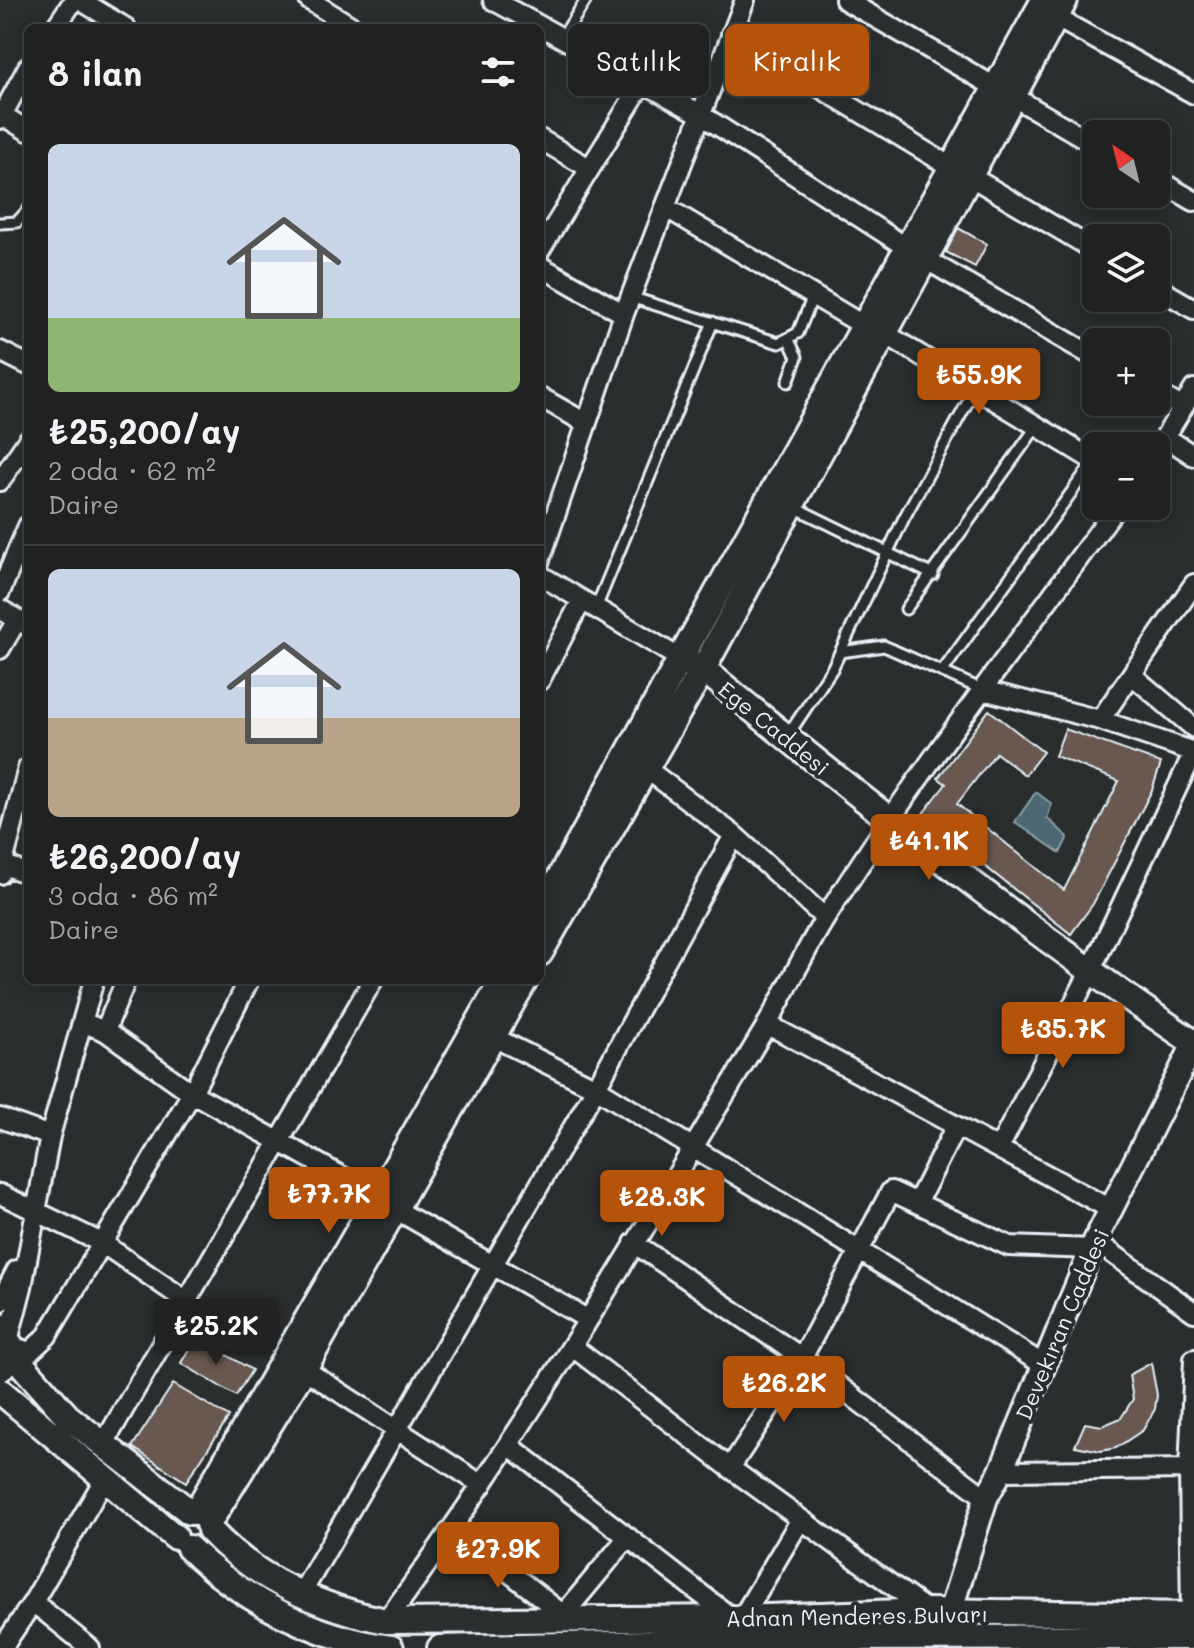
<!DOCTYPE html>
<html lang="tr">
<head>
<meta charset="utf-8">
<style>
	:root { --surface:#202222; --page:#282a2a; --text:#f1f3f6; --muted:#a2a4a5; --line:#3d3f40; --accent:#b45309 }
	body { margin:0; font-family:Mali,sans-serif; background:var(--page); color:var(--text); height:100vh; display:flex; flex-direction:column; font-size:30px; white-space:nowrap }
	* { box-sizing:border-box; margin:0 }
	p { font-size:26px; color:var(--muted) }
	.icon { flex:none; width:44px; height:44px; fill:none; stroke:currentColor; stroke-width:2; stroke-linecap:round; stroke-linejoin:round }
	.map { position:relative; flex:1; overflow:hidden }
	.panel { position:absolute; left:24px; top:24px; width:520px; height:960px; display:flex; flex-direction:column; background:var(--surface); border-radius:12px; box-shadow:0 4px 20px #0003,0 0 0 2px var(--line) }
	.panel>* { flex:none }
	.hud { position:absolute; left:568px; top:24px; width:506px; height:72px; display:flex; gap:16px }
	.needle { width:52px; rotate:325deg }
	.controls { position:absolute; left:1082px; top:120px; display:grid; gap:16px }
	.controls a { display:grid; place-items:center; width:88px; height:88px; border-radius:12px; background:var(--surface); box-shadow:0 4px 20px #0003,0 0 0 2px var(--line); font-size:40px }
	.price { position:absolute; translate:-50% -68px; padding:0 18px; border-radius:8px; background:var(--accent); color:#fff; font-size:26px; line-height:52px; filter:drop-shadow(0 2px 4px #0008) }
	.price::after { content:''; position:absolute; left:50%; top:48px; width:24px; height:18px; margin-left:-12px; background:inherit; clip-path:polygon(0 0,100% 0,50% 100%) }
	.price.current { background:#222; color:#fff }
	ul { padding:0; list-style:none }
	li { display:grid; align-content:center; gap:16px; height:424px; padding:0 24px }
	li+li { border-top:2px solid var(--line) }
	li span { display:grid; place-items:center; height:248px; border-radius:12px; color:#555 }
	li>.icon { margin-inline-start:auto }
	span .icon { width:144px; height:144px; fill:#fffc; stroke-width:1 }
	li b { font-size:34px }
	h2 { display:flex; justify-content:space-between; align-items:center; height:96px; padding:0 24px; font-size:34px }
	.chip { padding:0 28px; border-radius:12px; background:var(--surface); box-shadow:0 4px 20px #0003,0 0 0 2px var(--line); font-size:28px; line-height:72px }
	.chip.current { background:var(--accent); color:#fff }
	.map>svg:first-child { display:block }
	.water { fill:#4e6873; stroke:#8c9fa8; stroke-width:2 }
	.building { fill:#68594f; stroke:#e8f1f8; stroke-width:2 }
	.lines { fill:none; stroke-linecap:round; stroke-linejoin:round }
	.service-casing { stroke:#e8f1f8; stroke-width:15 }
	.minor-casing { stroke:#e8f1f8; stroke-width:24 }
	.tertiary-casing { stroke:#e8f1f8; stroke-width:28 }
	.secondary-casing { stroke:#e8f1f8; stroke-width:30 }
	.service { stroke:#2a2d2e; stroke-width:9 }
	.minor { stroke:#2a2d2e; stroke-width:18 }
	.tertiary { stroke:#2a2d2e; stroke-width:22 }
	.secondary { stroke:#2a2d2e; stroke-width:24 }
	.labels { text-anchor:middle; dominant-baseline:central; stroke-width:8; stroke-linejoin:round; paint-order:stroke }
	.street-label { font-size:22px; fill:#e8f1f8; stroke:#2a2d2e }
</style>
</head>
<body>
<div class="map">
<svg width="1194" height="1648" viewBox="0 0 1194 1648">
	<rect width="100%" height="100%" fill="#2a2d2e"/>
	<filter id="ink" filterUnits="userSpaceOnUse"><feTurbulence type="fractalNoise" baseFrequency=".0125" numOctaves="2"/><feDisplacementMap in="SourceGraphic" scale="16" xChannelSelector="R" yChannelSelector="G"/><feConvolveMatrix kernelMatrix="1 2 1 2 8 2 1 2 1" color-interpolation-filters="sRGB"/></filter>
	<g filter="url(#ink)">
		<!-- water -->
		<path class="water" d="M1036,792l16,12 -5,14 21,19 -8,16 -45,-31z"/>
		<!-- building -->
		<path class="building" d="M958,228l29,16 -12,23 -29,-15z
			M989,710l54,42 -18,23 -29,-22 -39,51 107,86 55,-109 -64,-25 10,-27 96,34 -9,27 -59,114 -22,30 -150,-118 25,-32 -8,-6z
			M196,1337l56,33 -16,26 -55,-33z
			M1151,1363l6,32 -2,14 -12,21 -27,18 -15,3 -26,-5 10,-23 17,3 19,-8 12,-19 -4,-24z
			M173,1384l56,33 -43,65 -54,-35z"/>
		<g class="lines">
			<defs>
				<path id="service" d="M562,38l24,-38
					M0,223l17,-1 11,-12
					M630,297l149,46 19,-10 15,-37
					M788,382l9,-25 -8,-17
					M794,507l139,68
					M596,608l117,-286
					M906,609l131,-183
					M840,652l44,-6 99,44
					M942,672l152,-211
					M788,735l44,-66 72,-151 71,-129"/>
				<path id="minor" d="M80,0l46,28
					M309,0l45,28
					M493,0l207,114 209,135
					M845,0l150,87
					M1055,17l139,77
					M55,28l19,-28
					M731,34l220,133
					M1012,96l84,49
					M2,115l26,16
					M0,119l28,-52
					M540,139l49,29
					M968,175l128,76
					M1156,179l38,22
					M665,207l201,120
					M540,250l103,-168
					M925,259l171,99
					M540,266l84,48
					M1156,287l38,22
					M884,333l212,129
					M0,351l28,14
					M1156,392l27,16
					M540,397l46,26
					M1167,438l27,18
					M1156,452l38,-63
					M0,481l28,-41
					M540,560l84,-246 121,-314
					M540,575l139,83
					M0,592l28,-66
					M0,609l28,17
					M0,649l17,-29
					M1132,675l62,53
					M540,680l42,-80
					M983,690l117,30 94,32 -104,220 -91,176
					M1100,720l94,-136
					M644,767l90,68 91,83
					M0,863l28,11
					M0,874l28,-106
					M84,1023l21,8 87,62 187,104
					M767,1024l345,186
					M105,1031l21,-51
					M493,1037l103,51 448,277
					M0,1118l50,18
					M0,1194l102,49 86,59
					M917,1203l39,-77
					M395,1209l192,110
					M1095,1241l99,71
					M634,1243l168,115 184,140
					M0,1302l17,-32
					M9,1337l13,-50 28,-151 44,-156
					M11,1346l19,6 17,-16 145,-243 57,-113
					M573,1347l157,121 198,143
					M304,1369l178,116
					M103,1445l270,-465
					M510,1446l222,172
					M730,1468l72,-110 89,-167 118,55 84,3
					M1001,1471l193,-2
					M454,1529l116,91
					M301,1594l295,-506 138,-253
					M33,1602l57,46
					M564,1614l64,-77
					M1191,1615l-2,-145 5,-111
					M742,1618l59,-99
					M386,1621c139,-189 258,-391 379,-593 21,-36 39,-76 61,-111 89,-142 193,-275 291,-411
					M2,1648l31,-46 72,-124"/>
				<path id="tertiary" d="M950,1612l36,-114 15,-27 94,-230 99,-197"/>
				<path id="secondary" d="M688,663l15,6c159,131 320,258 491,374
					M540,913l504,-913
					M540,953l163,-284 362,-669
					M0,1326l11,20 -3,14 -8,9
					M11,1352l56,64 123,96
					M0,1391l175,146
					M196,1512l307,-532
					M208,1524l96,-155 221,-389
					M210,1530c45,49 111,78 176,91l356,-3 186,-7 266,4
					M189,1548c54,53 127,90 202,100
					M440,1648l413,-10 341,-1"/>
			</defs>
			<!-- service casing -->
			<use href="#service" class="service-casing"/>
			<!-- minor casing -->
			<use href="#minor" class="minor-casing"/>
			<!-- tertiary casing -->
			<use href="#tertiary" class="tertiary-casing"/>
			<!-- secondary casing -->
			<use href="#secondary" class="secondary-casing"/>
			<!-- service -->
			<use href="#service" class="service"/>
			<!-- minor -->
			<use href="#minor" class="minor"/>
			<!-- tertiary -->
			<use href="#tertiary" class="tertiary"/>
			<!-- secondary -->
			<use href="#secondary" class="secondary"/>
		</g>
	</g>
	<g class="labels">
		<!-- street labels -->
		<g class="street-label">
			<text transform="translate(774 728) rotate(39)">Ege Caddesi</text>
			<text transform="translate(1062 1324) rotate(-67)">Devekıran Caddesi</text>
			<text transform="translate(857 1616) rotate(-1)">Adnan Menderes Bulvarı</text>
		</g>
	</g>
</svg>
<div class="controls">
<a><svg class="needle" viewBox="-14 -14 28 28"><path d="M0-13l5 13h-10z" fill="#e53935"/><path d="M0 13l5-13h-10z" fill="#a2a4a5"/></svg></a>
<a><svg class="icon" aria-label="layers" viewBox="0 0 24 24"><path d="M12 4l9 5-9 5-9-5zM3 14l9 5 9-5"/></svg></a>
<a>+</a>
<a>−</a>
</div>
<b class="price" style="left:979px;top:416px">₺55.9K</b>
<b class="price" style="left:929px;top:882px">₺41.1K</b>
<b class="price" style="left:1063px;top:1070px">₺35.7K</b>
<b class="price" style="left:329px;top:1235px">₺77.7K</b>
<b class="price" style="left:662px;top:1238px">₺28.3K</b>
<b class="price current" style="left:216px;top:1367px">₺25.2K</b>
<b class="price" style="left:784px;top:1424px">₺26.2K</b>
<b class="price" style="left:498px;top:1590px">₺27.9K</b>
<div class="hud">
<a class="chip">Satılık</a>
<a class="chip current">Kiralık</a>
</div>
<section class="panel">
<h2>8 ilan<svg class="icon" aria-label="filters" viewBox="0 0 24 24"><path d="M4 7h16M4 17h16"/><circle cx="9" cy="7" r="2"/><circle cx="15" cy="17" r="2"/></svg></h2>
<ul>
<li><span style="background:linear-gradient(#c9d6e8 70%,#8fb573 0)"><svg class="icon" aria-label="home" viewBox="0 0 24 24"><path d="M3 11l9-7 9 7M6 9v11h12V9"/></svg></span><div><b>₺25,200/ay</b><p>2 oda · 62 m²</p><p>Daire</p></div></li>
<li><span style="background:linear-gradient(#c9d6e8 60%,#b9a48a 0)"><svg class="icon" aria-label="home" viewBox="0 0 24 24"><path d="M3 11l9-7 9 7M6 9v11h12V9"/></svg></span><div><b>₺26,200/ay</b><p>3 oda · 86 m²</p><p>Daire</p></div></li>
</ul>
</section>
</div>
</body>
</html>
